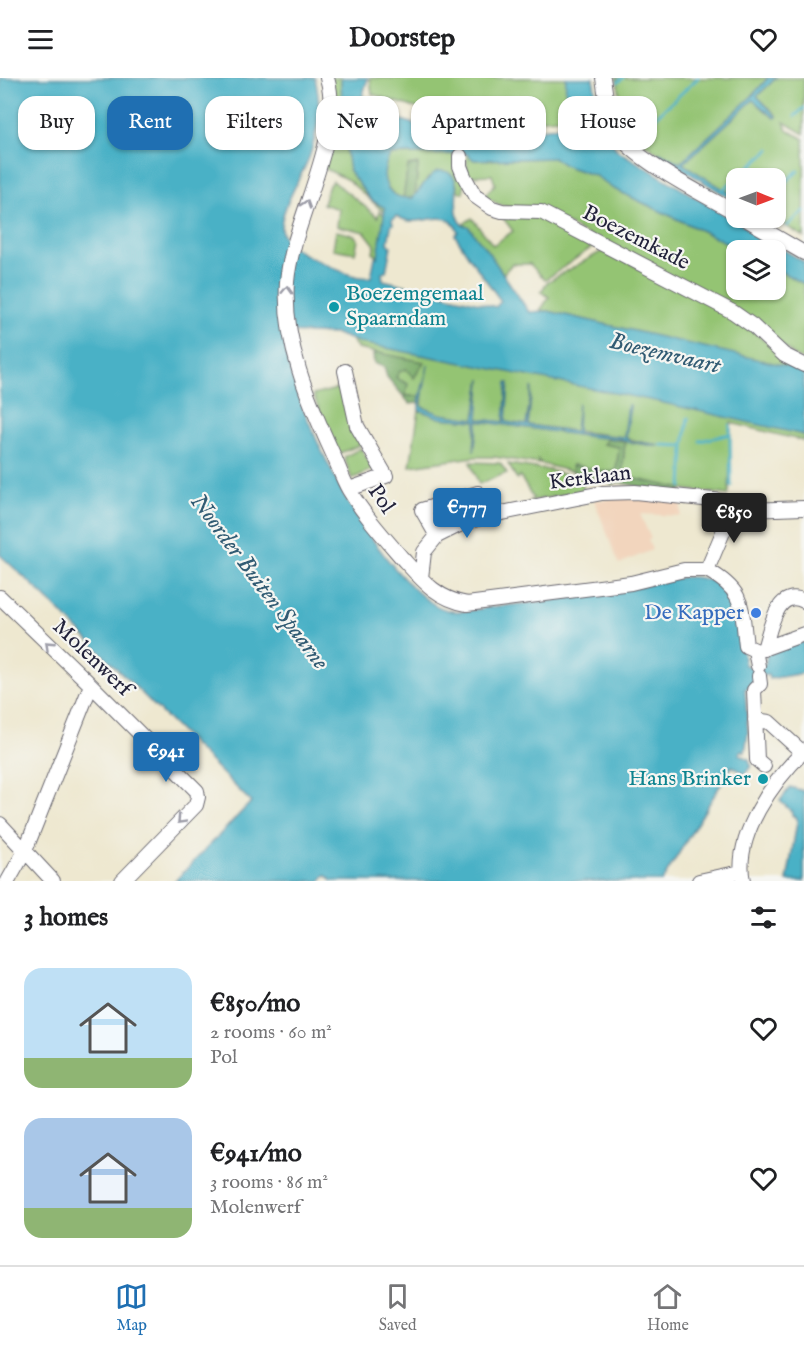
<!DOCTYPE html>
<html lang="en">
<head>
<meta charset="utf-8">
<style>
	:root { --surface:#fff; --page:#f6f6f6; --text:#202124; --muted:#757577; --line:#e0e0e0; --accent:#1f6fb2 }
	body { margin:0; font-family:"IM FELL English",serif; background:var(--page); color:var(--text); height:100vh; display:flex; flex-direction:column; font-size:22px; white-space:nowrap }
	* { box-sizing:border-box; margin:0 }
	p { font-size:20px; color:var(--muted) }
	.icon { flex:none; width:33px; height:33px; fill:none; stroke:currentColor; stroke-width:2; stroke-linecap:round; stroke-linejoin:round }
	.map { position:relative; height:803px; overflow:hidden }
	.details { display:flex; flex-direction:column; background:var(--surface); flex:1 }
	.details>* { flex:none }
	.guide { position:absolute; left:18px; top:18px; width:768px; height:54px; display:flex; gap:12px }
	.needle { width:39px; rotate:91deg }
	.controls { position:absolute; left:726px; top:90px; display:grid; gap:12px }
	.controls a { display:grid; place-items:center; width:60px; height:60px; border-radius:12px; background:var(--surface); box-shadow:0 2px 4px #0004; font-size:30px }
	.price { position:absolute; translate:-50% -51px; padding:0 14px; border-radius:6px; background:var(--accent); color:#fff; font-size:20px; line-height:39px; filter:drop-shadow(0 2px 3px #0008) }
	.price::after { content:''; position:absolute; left:50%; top:36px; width:18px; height:14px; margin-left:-9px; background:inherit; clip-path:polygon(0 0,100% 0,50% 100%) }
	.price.on { background:#222; color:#fff }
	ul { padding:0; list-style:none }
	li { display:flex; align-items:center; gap:18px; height:150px; padding:0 24px }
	li span { display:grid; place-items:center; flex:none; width:168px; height:120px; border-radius:18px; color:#555 }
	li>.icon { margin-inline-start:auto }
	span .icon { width:72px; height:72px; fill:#fffc; stroke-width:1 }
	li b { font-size:26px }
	h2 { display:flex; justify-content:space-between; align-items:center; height:72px; padding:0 24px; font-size:26px }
	.tag { padding:0 21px; border-radius:18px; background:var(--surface); box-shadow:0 2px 4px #0004; font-size:21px; line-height:54px }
	.tag.on { background:var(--accent); color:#fff }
	header { display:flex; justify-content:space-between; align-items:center; height:78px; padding:0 24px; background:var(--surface); font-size:27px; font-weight:800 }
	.dock { display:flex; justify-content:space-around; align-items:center; height:84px; border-top:2px solid var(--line); background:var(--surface); font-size:16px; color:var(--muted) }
	.dock a { display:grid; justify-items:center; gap:3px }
	.dock .on { color:var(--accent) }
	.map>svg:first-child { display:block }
	.built { fill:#f2d5bd }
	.green { fill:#94c473; stroke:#5b7357; stroke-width:1.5 }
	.forest { fill:#77aa65; stroke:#4c6650; stroke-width:1.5 }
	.water { fill:#48b1c6; stroke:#356a80; stroke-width:1.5; fill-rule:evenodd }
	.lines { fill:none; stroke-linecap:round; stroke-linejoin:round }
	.stream { stroke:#48b1c6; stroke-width:3 }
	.minor-casing { stroke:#69676f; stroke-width:16 }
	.minor { stroke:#fff; stroke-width:14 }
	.oneway { stroke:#9c9ca7 }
	.culture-dot { fill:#0f9aa8; stroke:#f6f6f2; stroke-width:2 }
	.shop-dot { fill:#3f7fe0; stroke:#f6f6f2; stroke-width:2 }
	.labels { text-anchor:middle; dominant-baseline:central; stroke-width:4.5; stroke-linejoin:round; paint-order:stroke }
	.street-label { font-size:22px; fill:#22223b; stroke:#f6f6f2 }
	.culture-label { font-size:22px; fill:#0d838f; stroke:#f6f6f2; text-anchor:start }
	.shop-label { font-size:22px; fill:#366cbe; stroke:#f6f6f2; text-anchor:end }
	.water-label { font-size:24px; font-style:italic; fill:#315b73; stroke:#f6f6f2 }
</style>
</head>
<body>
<header><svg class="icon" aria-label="menu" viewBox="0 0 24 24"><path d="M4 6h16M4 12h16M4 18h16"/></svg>Doorstep<svg class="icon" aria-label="heart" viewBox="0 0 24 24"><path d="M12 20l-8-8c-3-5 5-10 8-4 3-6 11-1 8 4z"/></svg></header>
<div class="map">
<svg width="804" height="803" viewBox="0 0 804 803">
	<rect width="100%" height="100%" fill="#f6f6f2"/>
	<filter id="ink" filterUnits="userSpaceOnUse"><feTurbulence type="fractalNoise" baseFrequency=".0167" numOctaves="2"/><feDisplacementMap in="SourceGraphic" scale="12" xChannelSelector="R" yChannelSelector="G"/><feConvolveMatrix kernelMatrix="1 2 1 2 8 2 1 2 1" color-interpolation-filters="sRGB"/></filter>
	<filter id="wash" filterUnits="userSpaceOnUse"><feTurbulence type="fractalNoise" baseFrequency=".008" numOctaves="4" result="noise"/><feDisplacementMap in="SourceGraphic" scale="24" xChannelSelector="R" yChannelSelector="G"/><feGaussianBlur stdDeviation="1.35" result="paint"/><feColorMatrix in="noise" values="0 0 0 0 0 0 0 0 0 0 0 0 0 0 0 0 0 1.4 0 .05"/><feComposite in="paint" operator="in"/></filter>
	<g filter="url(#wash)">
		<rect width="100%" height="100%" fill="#eee8d0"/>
		<!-- built -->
		<path class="built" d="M629,420l52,4v14l-41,-2 11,25 -3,1 4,10 -33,14 -25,-64z"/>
		<!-- green -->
		<path class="green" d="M329,0h12l2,49 6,44 22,29 14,8v5l-37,-33 -26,-13z
			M370,0h196v34l-6,6c-25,1 -50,5 -75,4 -40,-3 -76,-16 -113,-28z
			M616,0h152l-17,19 -71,66c-21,-9 -50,-24 -57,-48 -3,-12 -3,-25 -7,-37z
			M776,0h28v56l-20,-12 3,8 17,9v98l-32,-19h4v-40h-40v19l-53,-33 70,-64 21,18 3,-2 -20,-20z
			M458,75l7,28 -2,12 -4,-1 -4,-11 -26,-4 -14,19 3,-32 -10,2 -5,33c-21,-9 -23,-25 -13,-44z
			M467,76l7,6 80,-2 12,8 30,10 16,12 130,62h-6v40h40v-21l28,15v76l-8,-3 -40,-33 -217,-115c-20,-1 -39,1 -54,-14l10,-11 -3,-9 -25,1z
			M333,103l45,36 1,-6 6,5 -7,42 -5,-6 2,-7 -10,-13 -28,-6 2,-17 -16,-5 6,-19z
			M510,135l28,2 57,30 -50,35 -15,-16h-18l-9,10 -35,-48 -6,-1 10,-7 21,27 20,-14 -10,-13z
			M336,153l18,4 4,5 -3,13 -22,-4z
			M604,172l134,68 59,51 -249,-58h-8l9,-14 -8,-5 6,-10z
			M350,260l11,5c148,29 297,55 443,92v6l-73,-18 -2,69 -1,3 -46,-6 -60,-13 3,-35 -18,-2 -3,5 15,3 -3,24 -4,2 -39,-8v7l-31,-8 -5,-5 3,5 -46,-7h-20l-64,9 9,-56 21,8 36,3 -2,31 3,-31 115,16 30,2 6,3 28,4 -30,-8 4,-33 -6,32 -96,-12 4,-38 -6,38 -21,-3 3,-39 -4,39 -26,-3 3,-40 -6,40 -35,-5 -18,-7 1,-17 -2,6h-16l-9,-18 3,-6 24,-10 -65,-13z
			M344,309l18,57 -24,10 -25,-59z
			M361,370l12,21 -21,10 -8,-22z
			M470,384l30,1 7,10 -28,11z
			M508,386l41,6 34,10v11l-53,10 3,-3 -13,-22 -3,3z"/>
		<!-- forest -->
		<path class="forest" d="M418,87l-3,31 -2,2 -10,1 5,-33z
			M379,275l45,9 -10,16 -8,-9 -7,3 -3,6 12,6 -3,12h16l-3,7 -8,1 -23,-27 -3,-10 -10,-4 -1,-9z
			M607,361l18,2 -3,35 60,13 -3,6 -61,-13 -6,3 -6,-7 -7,-3 -4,3 -22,-6 -1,-7 32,7 12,-1 3,-24 -16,-3z"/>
		<!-- water -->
		<path class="water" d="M0,0h315c7,31 4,47 -5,77 -6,18 -34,60 -28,78 6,15 27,24 41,30 14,6 32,17 48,14l4,-20h3l7,-49 -14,-8 -22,-29 -6,-44 -2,-49h27l-8,26 3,4 51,16 9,13 5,1 34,-6 5,6 37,6 13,-12 39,-5c15,-9 8,-33 10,-49h27c5,27 7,51 25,73l186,111v22l-28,-15v-19h-34l-130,-62 -16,-12 -30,-10 -12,-8 -80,2 -7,-6h-72l-5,1c-12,22 -5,45 23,43 6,-7 11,-16 18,-22 3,-4 8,-6 13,-5 19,3 10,29 13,41 1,5 3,9 5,13l6,1 21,27 40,59 19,-1 256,59v65l-149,-34 -294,-58 -25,-9 -52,-2c1,46 36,117 57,157 16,32 70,112 106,121 14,4 30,-1 45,-3 50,-5 98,-11 148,-21 21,-4 49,-15 71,-5 31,15 29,55 34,84l7,2 13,-2 2,-11 37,-13v32l-35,6 -1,-4 -15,2 1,8 -9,4 3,44 -3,19 -4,-2 -2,4 10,5 2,7 -6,8 -13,-8 -70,115h-330l-6,-6 -6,6h-145l76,-79 -215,-214 -36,-33zM396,138c4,2 10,5 14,5 16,2 41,-13 48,11l-3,3 14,22 32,44 -5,6 -113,-27 -1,-7 4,-1 5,-26 -3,-3 3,-17 2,-2 -1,-4z
			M768,0h8l-19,18 20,21 -2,1 -22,-18 -70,64 53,33v5l-78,-48 2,-2 20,11 71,-66z
			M428,287l-7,39 1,3 18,7 35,5 6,-40 -3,40 26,3 3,-39h2l-3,39 20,3 6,-38 -4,38 47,7 3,-29 -1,30 47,4 4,-32h2l-4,33 5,3 30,4 -5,1 -28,-4 -6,-3 -30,-2 -114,-16 -4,31 2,-31 -36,-3 -21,-8c-2,-11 7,-32 9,-45z
			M790,709l14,4v90h-17l10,-59v-4l-5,-3v-3l-12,-11z"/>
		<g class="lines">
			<!-- stream -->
			<path class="stream" d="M618,4l5,-4
				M795,38l9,-8
				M635,58l63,-58
				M724,111l46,-40
				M776,112l22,-19
				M787,148l17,-15
				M730,356l1,52
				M700,363l30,-7v-9
				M661,367l23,1 -2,41
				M684,368l4,-28"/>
		</g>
	</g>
	<g filter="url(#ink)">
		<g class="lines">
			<defs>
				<path id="minor" d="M327,0c18,59 -35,142 -40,204 -4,59 21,118 45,170 6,13 10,26 17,38 15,25 34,46 53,68 20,22 35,41 65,46l164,-21 53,-13h23
					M603,0c3,18 4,38 14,54 16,28 90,64 119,81
					M460,78v10l4,10 11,20 17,12 10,3 39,1 192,100 20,14 31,29 20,10
					M744,140l60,35
					M345,293l12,55 29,50 -37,13
					M437,458l-15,-26 56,-17 9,23
					M707,492c39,22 34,36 39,76l9,4
					M707,492l27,-64
					M421,500l3,-26 13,-16 22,-11 28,-9 115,-23 33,-1 88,9 24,9 57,-2
					M0,519l91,88 106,106 1,6 -2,8 -74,76
					M764,571c6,-18 12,-62 40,-48
					M755,572l3,16
					M760,572l44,-16
					M759,598l1,8 -6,6 3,70 7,6
					M755,642l14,2 33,30
					M0,746l53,57
					M8,803l17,-30 66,-166
					M699,803l42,-9
					M743,803c-10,-45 31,-101 61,-130"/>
			</defs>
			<!-- minor casing -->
			<use href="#minor" class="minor-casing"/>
			<!-- minor -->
			<use href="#minor" class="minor"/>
		</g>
		<!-- one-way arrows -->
		<defs><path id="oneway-chevron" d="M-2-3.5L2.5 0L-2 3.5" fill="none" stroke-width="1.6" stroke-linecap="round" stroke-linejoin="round" transform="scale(1.5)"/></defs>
		<g class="oneway">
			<use href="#oneway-chevron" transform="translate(306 126) rotate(-72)"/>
			<use href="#oneway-chevron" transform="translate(287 212) rotate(-88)"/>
			<use href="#oneway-chevron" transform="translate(49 567) rotate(-137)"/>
			<use href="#oneway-chevron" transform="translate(181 742) rotate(134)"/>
		</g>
	</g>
	<!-- markers -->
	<g class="culture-dot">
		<circle cx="334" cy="229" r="6"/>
		<circle cx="763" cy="701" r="6"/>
	</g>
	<circle class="shop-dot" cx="756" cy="535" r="6"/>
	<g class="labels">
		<!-- street labels -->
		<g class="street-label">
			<text transform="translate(636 160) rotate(27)">Boezemkade</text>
			<text transform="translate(590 400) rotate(-7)">Kerklaan</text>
			<text transform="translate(381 421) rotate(56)">Pol</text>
			<text transform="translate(92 580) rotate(44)">Molenwerf</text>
		</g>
		<!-- culture labels -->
		<g class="culture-label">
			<text x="346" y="216">Boezemgemaal<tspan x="346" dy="25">Spaarndam</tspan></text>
			<text x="751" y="701" text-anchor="end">Hans Brinker</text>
		</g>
		<!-- shop labels -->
		<g class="shop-label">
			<text x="744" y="535">De Kapper</text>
		</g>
		<!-- water labels -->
		<g class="water-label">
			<text transform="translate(665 276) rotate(13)">Boezemvaart</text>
			<text transform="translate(259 504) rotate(53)">Noorder Buiten Spaarne</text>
		</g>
	</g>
</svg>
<div class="controls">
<a><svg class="needle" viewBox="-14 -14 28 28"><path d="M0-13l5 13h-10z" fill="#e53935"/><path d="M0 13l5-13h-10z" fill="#757577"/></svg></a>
<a><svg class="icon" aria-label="layers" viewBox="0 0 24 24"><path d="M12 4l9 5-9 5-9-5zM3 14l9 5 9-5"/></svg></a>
</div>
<b class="price" style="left:467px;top:461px">€777</b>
<b class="price on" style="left:734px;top:466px">€850</b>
<b class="price" style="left:166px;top:705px">€941</b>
<div class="guide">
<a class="tag">Buy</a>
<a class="tag on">Rent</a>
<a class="tag">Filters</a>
<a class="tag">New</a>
<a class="tag">Apartment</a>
<a class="tag">House</a>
</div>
</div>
<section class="details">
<h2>3 homes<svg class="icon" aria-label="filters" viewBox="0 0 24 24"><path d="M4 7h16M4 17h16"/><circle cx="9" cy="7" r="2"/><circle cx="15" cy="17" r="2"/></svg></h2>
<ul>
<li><span style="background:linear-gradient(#bfe0f5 75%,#8fb573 0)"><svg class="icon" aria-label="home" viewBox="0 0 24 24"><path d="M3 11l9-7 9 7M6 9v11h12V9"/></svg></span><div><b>€850/mo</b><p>2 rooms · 60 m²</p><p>Pol</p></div><svg class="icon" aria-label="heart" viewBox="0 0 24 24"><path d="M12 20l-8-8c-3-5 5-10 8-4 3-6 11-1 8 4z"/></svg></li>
<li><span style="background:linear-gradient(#a9c7e8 75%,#8fb573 0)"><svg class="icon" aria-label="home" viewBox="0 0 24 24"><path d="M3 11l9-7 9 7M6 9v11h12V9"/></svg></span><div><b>€941/mo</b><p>3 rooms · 86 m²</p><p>Molenwerf</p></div><svg class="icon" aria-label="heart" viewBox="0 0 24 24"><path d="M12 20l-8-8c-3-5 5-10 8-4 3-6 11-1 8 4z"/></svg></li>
</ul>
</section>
<nav class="dock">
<a class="on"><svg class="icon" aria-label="map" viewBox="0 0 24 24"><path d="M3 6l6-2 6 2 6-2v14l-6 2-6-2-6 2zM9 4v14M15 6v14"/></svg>Map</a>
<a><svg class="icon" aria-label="saved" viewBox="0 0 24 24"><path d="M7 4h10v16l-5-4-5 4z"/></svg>Saved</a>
<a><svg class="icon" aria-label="home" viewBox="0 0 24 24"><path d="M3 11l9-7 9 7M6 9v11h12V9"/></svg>Home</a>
</nav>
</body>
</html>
